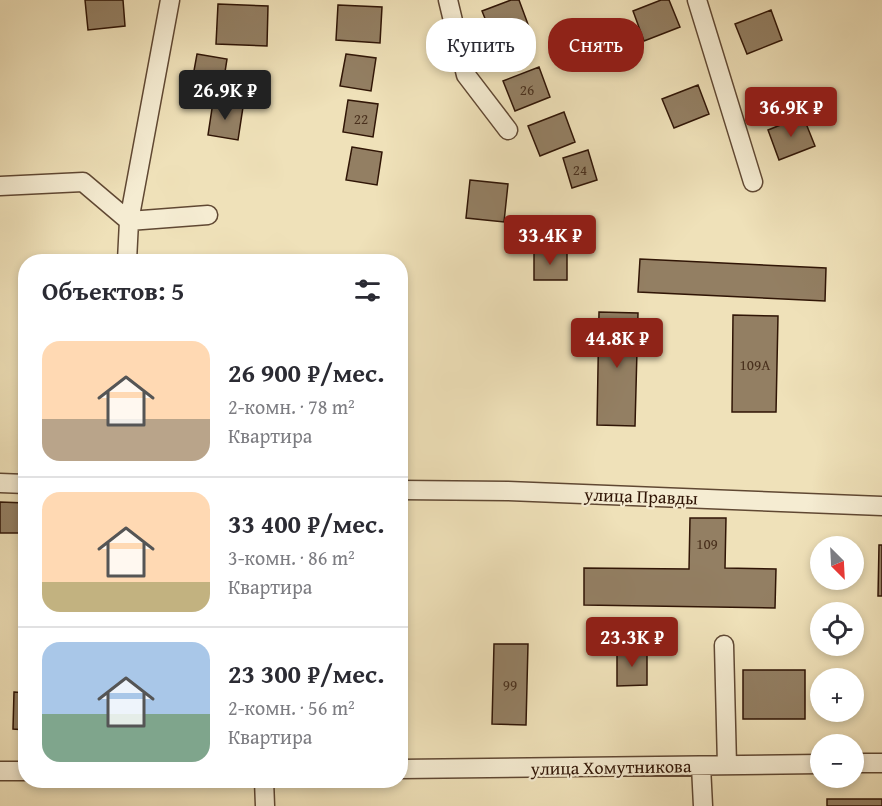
<!DOCTYPE html>
<html lang="ru">
<head>
<meta charset="utf-8">
<style>
	:root { --surface:#fff; --page:#f7f7f7; --text:#2b2b33; --muted:#7c7c81; --line:#e1e1e2; --accent:#8f2418 }
	body { margin:0; font-family:"Gentium Book Plus",serif; background:var(--page); color:var(--text); height:100vh; display:flex; flex-direction:column; font-size:22px; white-space:nowrap }
	* { box-sizing:border-box; margin:0 }
	p { font-size:20px; color:var(--muted) }
	.icon { flex:none; width:33px; height:33px; fill:none; stroke:currentColor; stroke-width:2; stroke-linecap:round; stroke-linejoin:round }
	.map { position:relative; flex:1; overflow:hidden }
	.sheet { position:absolute; left:18px; top:254px; width:390px; height:534px; display:flex; flex-direction:column; background:var(--surface); border-radius:24px; box-shadow:0 3px 9px #0003 }
	.sheet>* { flex:none }
	.banner { position:absolute; left:426px; top:18px; width:366px; height:54px; display:flex; gap:12px }
	.needle { width:39px; rotate:156deg }
	.tools { position:absolute; left:810px; top:536px; display:grid; gap:12px }
	.tools a { display:grid; place-items:center; width:54px; height:54px; border-radius:50%; background:var(--surface); box-shadow:0 3px 9px #0003; font-size:30px }
	.price { position:absolute; translate:-50% -51px; padding:0 14px; border-radius:6px; background:var(--accent); color:#fff; font-size:20px; line-height:39px; filter:drop-shadow(0 2px 3px #0008) }
	.price::after { content:''; position:absolute; left:50%; top:36px; width:18px; height:14px; margin-left:-9px; background:inherit; clip-path:polygon(0 0,100% 0,50% 100%) }
	.price.current { background:#222; color:#fff }
	ul { padding:0; list-style:none }
	li { display:flex; align-items:center; gap:18px; height:150px; padding:0 24px }
	li+li { border-top:2px solid var(--line) }
	li span { display:grid; place-items:center; flex:none; width:168px; height:120px; border-radius:18px; color:#555 }
	li>.icon { margin-inline-start:auto }
	span .icon { width:72px; height:72px; fill:#fffc; stroke-width:1 }
	li b { font-size:26px }
	h2 { display:flex; justify-content:space-between; align-items:center; height:72px; padding:0 24px; font-size:26px }
	.chip { padding:0 21px; border-radius:24px; background:var(--surface); box-shadow:0 3px 9px #0003; font-size:21px; line-height:54px }
	.chip.current { background:var(--accent); color:#fff }
	.map>svg:first-child { display:block }
	.building { fill:#937f63; stroke:#301506; stroke-width:1.5 }
	.lines { fill:none; stroke-linecap:round; stroke-linejoin:round }
	.minor-casing { stroke:#604833; stroke-width:21 }
	.minor { stroke:#f5ecd2; stroke-width:18 }
	.labels { text-anchor:middle; dominant-baseline:central; stroke-width:4.5; stroke-linejoin:round; paint-order:stroke }
	.number-label { font-size:15px; fill:#49301d }
	.street-label { font-size:18px; fill:#301506; stroke:#f5ecd2 }
</style>
</head>
<body>
<div class="map">
<svg width="882" height="806" viewBox="0 0 882 806">
	<rect width="100%" height="100%" fill="#efe1b9"/>
	<filter id="stains"><feTurbulence type="fractalNoise" baseFrequency=".00333" numOctaves="4"/><feColorMatrix values="0 0 0 0 .2 0 0 0 0 .09 0 0 0 0 .02 0 0 0 .5 -.17"/></filter>
	<radialGradient id="worn" r=".72"><stop offset=".6" stop-color="#630" stop-opacity="0"/><stop offset="1" stop-color="#630" stop-opacity=".3"/></radialGradient>
	<!-- building -->
	<path class="building" d="M85,0h38l2,26 -37,4z
		M511,0h8l10,27 -35,14 -12,-30z
		M661,0h8l11,27 -36,14 -11,-30z
		M218,4l50,2 -1,40 -51,-2z
		M338,5l44,2 -2,36 -44,-3z
		M771,10l11,30 -35,14 -12,-30z
		M197,54l30,5 -5,32 -31,-4z
		M346,54l30,4 -5,33 -31,-5z
		M539,67l11,30 -35,14 -12,-30z
		M698,85l11,29 -35,14 -12,-29z
		M348,100l30,4 -5,33 -30,-5z
		M213,102l30,5 -5,33 -30,-5z
		M564,112l11,30 -35,14 -12,-30z
		M803,116l12,30 -36,14 -11,-30z
		M352,147l30,5 -5,33 -31,-5z
		M588,150l9,30 -25,8 -9,-30z
		M470,180l38,4 -4,38 -38,-4z
		M534,252h33v28h-33z
		M640,259l186,9 -1,33 -187,-9z
		M599,312l39,1 -3,113 -38,-1z
		M733,315l45,1 -2,96h-44z
		M0,502l26,1v30h-26z
		M690,518h36l-1,50 51,1 -1,39 -191,-3v-37l105,1z
		M879,545h3v51h-4z
		M494,644h34l-2,81 -34,-1z
		M647,650v35l-30,1v-35z
		M743,670h62v49h-62z
		M14,692l12,1v37l-13,-1z
		M827,799h55v7h-55z"/>
	<g class="lines">
		<defs>
			<path id="minor" d="M448,0l18,75 42,55
				M697,0l56,182
				M0,186l83,-4 46,39 79,-6
				M127,261l2,-40 41,-221
				M0,483l26,1
				M400,490l108,1 374,15
				M724,645l3,120
				M854,763h28
				M701,766l2,40
				M400,769l420,-5
				M0,771h26
				M264,780l1,26"/>
		</defs>
		<!-- minor casing -->
		<use href="#minor" class="minor-casing"/>
		<!-- minor -->
		<use href="#minor" class="minor"/>
	</g>
	<g class="labels">
		<!-- number labels -->
		<g class="number-label">
			<text x="527" y="89">26</text>
			<text x="361" y="118">22</text>
			<text x="580" y="169">24</text>
			<text x="755" y="364">109А</text>
			<text x="707" y="543">109</text>
			<text x="510" y="684">99</text>
		</g>
		<!-- street labels -->
		<g class="street-label">
			<text transform="translate(641 496) rotate(2)">улица Правды</text>
			<text transform="translate(611 767) rotate(-1)">улица Хомутникова</text>
		</g>
	</g>
	<rect width="100%" height="100%" filter="url(#stains)"/>
	<rect width="100%" height="100%" fill="url(#worn)"/>
</svg>
<div class="tools">
<a><svg class="needle" viewBox="-14 -14 28 28"><path d="M0-13l5 13h-10z" fill="#e53935"/><path d="M0 13l5-13h-10z" fill="#7c7c81"/></svg></a>
<a><svg class="icon" aria-label="locate" viewBox="0 0 24 24"><circle cx="12" cy="12" r="6"/><path d="M12 2v4M12 18v4M2 12h4M18 12h4"/></svg></a>
<a>+</a>
<a>−</a>
</div>
<b class="price current" style="left:225px;top:121px">26.9K ₽</b>
<b class="price" style="left:791px;top:138px">36.9K ₽</b>
<b class="price" style="left:550px;top:266px">33.4K ₽</b>
<b class="price" style="left:617px;top:369px">44.8K ₽</b>
<b class="price" style="left:632px;top:668px">23.3K ₽</b>
<div class="banner">
<a class="chip">Купить</a>
<a class="chip current">Снять</a>
</div>
<section class="sheet">
<h2>Объектов: 5<svg class="icon" aria-label="filters" viewBox="0 0 24 24"><path d="M4 7h16M4 17h16"/><circle cx="9" cy="7" r="2"/><circle cx="15" cy="17" r="2"/></svg></h2>
<ul>
<li><span style="background:linear-gradient(#ffd9b3 65%,#b9a48a 0)"><svg class="icon" aria-label="home" viewBox="0 0 24 24"><path d="M3 11l9-7 9 7M6 9v11h12V9"/></svg></span><div><b>26 900 ₽/мес.</b><p>2-комн. · 78 m²</p><p>Квартира</p></div></li>
<li><span style="background:linear-gradient(#ffd9b3 75%,#c2b280 0)"><svg class="icon" aria-label="home" viewBox="0 0 24 24"><path d="M3 11l9-7 9 7M6 9v11h12V9"/></svg></span><div><b>33 400 ₽/мес.</b><p>3-комн. · 86 m²</p><p>Квартира</p></div></li>
<li><span style="background:linear-gradient(#a9c7e8 60%,#7fa58c 0)"><svg class="icon" aria-label="home" viewBox="0 0 24 24"><path d="M3 11l9-7 9 7M6 9v11h12V9"/></svg></span><div><b>23 300 ₽/мес.</b><p>2-комн. · 56 m²</p><p>Квартира</p></div></li>
</ul>
</section>
</div>
</body>
</html>
